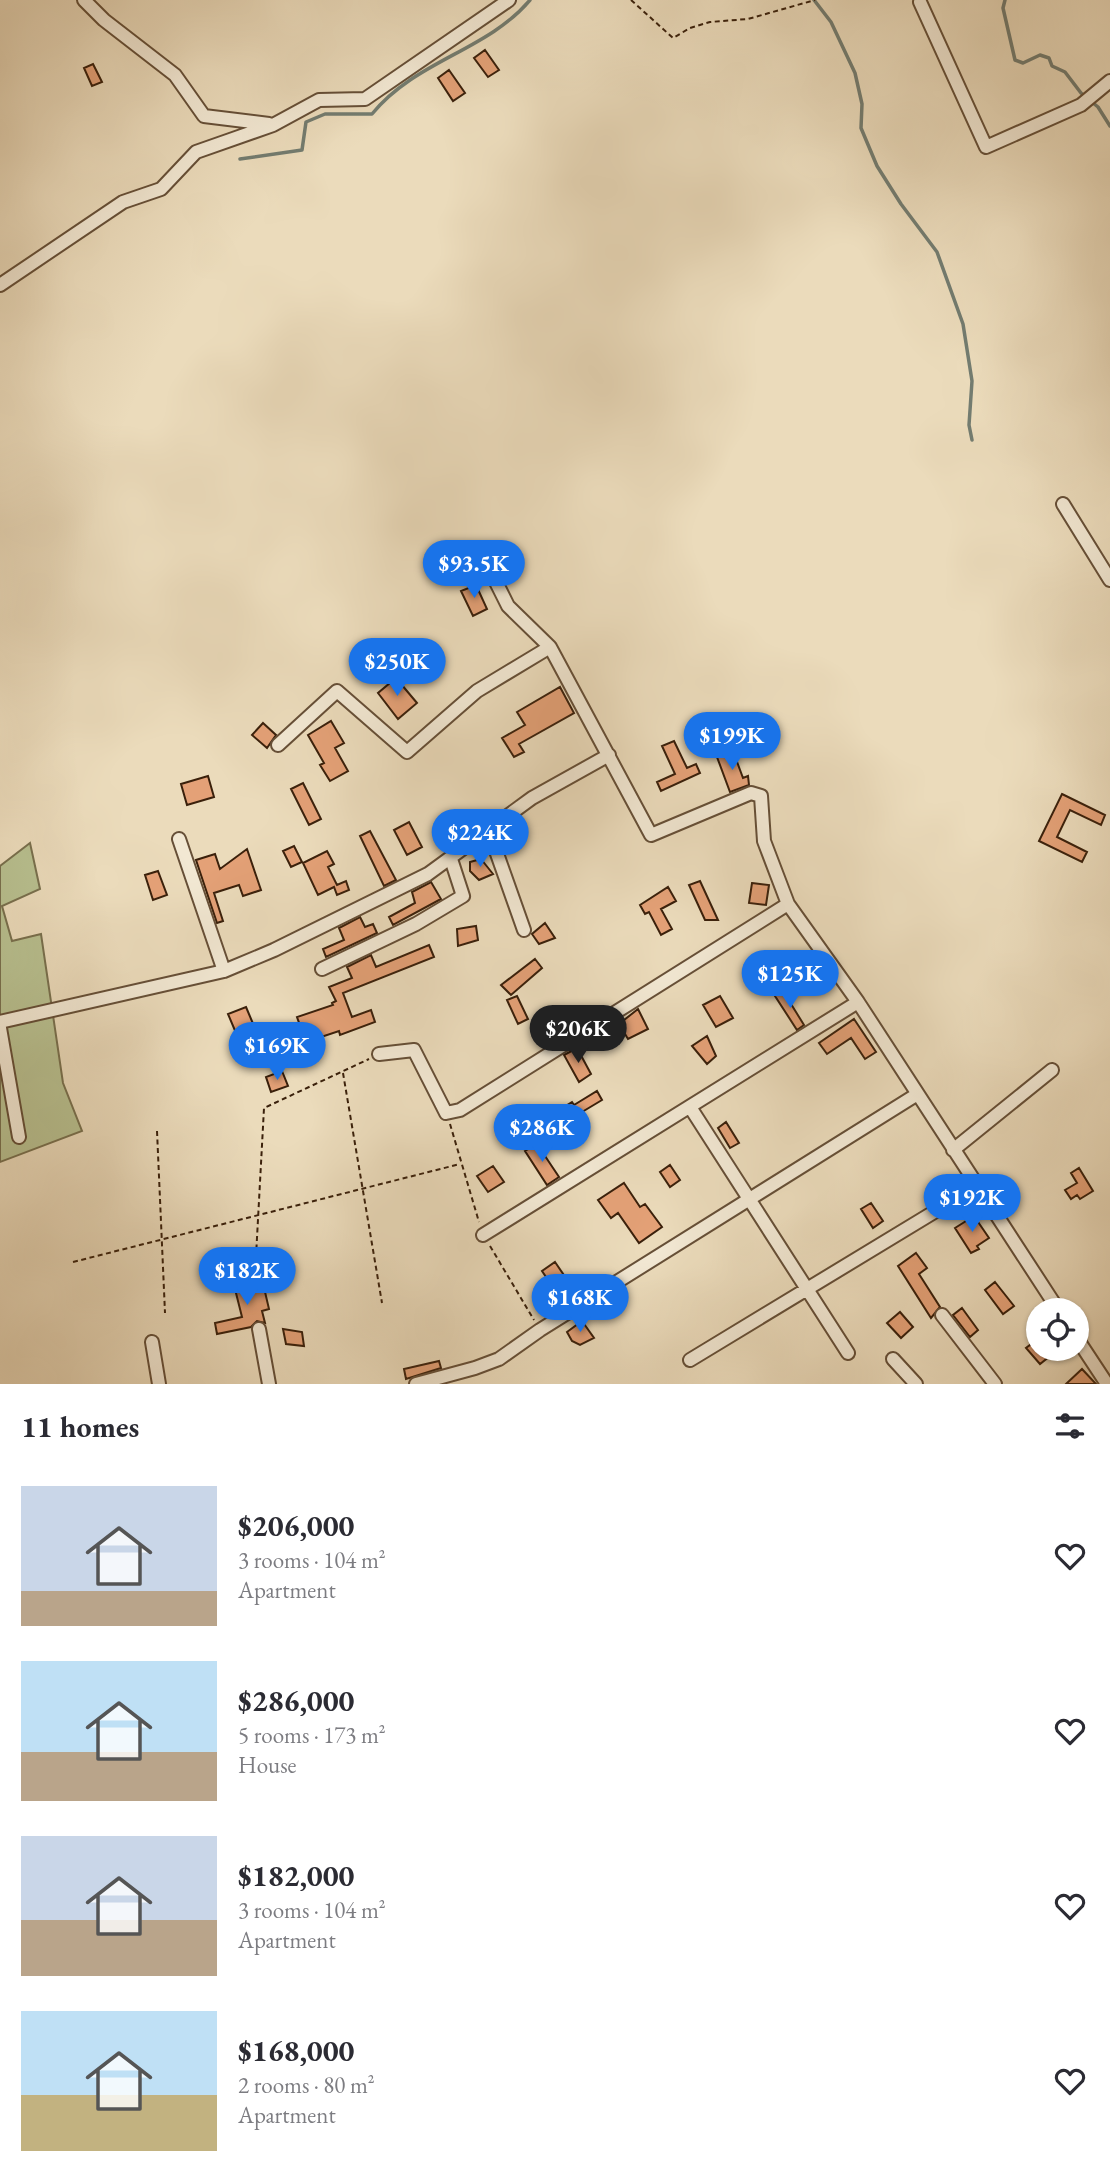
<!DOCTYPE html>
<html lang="en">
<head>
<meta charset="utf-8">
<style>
	:root { --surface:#fff; --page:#f2f2f3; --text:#2b2b33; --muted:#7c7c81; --accent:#1a73e8 }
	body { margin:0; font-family:"EB Garamond",serif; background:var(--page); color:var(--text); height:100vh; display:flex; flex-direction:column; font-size:26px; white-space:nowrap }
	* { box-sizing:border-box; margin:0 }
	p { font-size:23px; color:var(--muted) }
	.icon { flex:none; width:38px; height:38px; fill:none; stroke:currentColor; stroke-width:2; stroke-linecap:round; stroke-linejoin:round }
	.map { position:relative; height:1384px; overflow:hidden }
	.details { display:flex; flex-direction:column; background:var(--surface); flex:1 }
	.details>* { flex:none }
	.fabs { position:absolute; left:1026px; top:1298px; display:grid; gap:14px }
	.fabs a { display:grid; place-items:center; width:63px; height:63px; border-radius:50%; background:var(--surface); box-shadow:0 2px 5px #0004; font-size:35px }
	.price { position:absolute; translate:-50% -60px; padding:0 16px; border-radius:24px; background:var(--accent); color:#fff; font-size:23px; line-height:46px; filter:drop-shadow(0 2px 4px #0008) }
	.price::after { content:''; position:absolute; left:50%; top:42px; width:21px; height:16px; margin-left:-10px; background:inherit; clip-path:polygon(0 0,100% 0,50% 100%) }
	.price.on { background:#222; color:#fff }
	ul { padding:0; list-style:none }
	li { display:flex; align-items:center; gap:21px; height:175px; padding:0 21px }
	li span { display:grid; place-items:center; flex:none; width:196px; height:140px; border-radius:0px; color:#555 }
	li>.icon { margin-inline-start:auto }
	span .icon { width:84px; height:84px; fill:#fffc; stroke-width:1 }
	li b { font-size:30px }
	h2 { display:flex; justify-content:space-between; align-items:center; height:84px; padding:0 21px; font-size:30px }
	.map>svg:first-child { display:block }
	.green { fill:#b8c090; stroke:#79704e; stroke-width:2 }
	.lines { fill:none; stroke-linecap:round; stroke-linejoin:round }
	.stream { stroke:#737c70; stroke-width:3.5 }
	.building { fill:#e4a177; stroke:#3a200b; stroke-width:2 }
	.minor-casing { stroke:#664f37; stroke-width:16 }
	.path { stroke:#3a200b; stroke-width:2; stroke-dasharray:5 3.5; stroke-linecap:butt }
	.minor { stroke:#f2e8d3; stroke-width:12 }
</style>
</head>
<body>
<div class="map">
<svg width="1110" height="1384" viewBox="0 0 1110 1384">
	<rect width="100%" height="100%" fill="#ebdbbb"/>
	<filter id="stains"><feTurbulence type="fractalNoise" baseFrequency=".00286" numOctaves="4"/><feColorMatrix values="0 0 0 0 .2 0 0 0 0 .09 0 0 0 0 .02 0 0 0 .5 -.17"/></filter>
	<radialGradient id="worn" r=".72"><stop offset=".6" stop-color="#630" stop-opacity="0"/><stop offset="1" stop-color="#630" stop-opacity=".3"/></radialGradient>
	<!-- green -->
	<path class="green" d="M30,843l10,46 -38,17 10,35 29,-7 22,149 19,48 -82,31v-296z"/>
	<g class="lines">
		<!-- stream -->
		<path class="stream" d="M814,0l17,22 24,51 7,31 -1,24 16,38 24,38 36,48 26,72 9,57 -3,44 3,15
			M1005,0l-2,8 12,52 8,3 17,-8 9,3 3,8 13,6 16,21 17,14 12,19
			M240,159l62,-9 4,-28 19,-8h47c44,-54 115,-63 158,-114"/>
	</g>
	<!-- building -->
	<path class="building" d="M485,50l14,20 -11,7 -14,-19z
		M93,64l9,18 -10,4 -8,-18z
		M449,70l16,23 -12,8 -15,-23z
		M476,585l11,24 -14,7 -12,-25z
		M396,678l21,25 -19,16 -20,-26z
		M560,687l14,26 -55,31 5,8 -10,5 -12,-19 23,-13 -8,-13z
		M331,721l13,22 -9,5 13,23 -18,10 -10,-16 4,-2 -16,-28z
		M263,723l13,12 -9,13 -15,-13z
		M674,741l13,27 9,-4 4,9 -39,18 -4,-9 18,-8 -13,-28z
		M733,751l10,27 5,-2 1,9 -19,7 -13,-35z
		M208,776l6,21 -27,8 -6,-21z
		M303,783l18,36 -12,6 -18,-36z
		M1062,794l43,21 -4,10 -31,-15 -13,27 30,15 -5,10 -43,-21z
		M409,822l13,25 -15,8 -13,-25z
		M370,831l26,49 -12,6 -24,-50z
		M294,846l8,16 -11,5 -8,-16z
		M247,849l14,41 -18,6 -4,-11 -25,8 9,28 -6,2 -21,-63 19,-6 5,15z
		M327,851l7,13 -6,3 9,18 9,-4 3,9 -12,5 -3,-8 -16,8 -15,-32z
		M481,859l12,15 -14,6 -9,-9v-9z
		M158,871l9,24 -14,5 -8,-25z
		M700,881l18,39h-13l-16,-35z
		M431,882l10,17 -48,26 -4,-8 26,-14 -3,-11z
		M752,883l17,2 -3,20 -17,-2z
		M668,887l8,14 -15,8 11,20 -11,6 -12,-23 -4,2 -5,-9z
		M360,917l5,10 8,-3 4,9 -51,24 -3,-8 21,-9 -5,-12z
		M545,923l10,15 -16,6 -7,-10z
		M476,926l2,14 -20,6 -1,-17z
		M429,945l5,12 -91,36 9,24 19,-7 4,12 -35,13 -1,-4 -33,11 -9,-25 36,-12 -1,-2 4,-2 -7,-14 23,-9 -5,-11 24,-12 5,12z
		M535,959l7,9 -31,27 -10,-10z
		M783,991l21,34 -7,5 -22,-34z
		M517,996l11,23 -10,5 -11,-24z
		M720,996l13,22 -17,9 -13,-22z
		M246,1007l8,19 -18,7 -8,-19z
		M638,1009l10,20 -20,10 -9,-15z
		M854,1019l22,33 -11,7 -14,-21 -24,16 -8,-11z
		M707,1036l9,20 -9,8 -15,-18z
		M577,1048l14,26 -12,8 -15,-27z
		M282,1071l6,15 -17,6 -5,-15z
		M597,1091l5,9 -35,21 -8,-11 13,-8 2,3z
		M726,1122l13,21 -9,5 -12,-20z
		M537,1144l22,33 -12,8 -22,-34z
		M670,1165l10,15 -10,7 -10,-15z
		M493,1166l11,16 -16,10 -11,-16z
		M1079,1168l14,23 -13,8 -3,-4 -6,4 -6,-9 12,-7 -6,-10z
		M624,1183l16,24 5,-3 17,23 -23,16 -21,-30 -7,5 -13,-18z
		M871,1203l12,18 -10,7 -12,-19z
		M974,1216l15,22 -12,8 2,3 -8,4 -16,-25z
		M916,1253l11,15 -8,6 21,33 -9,11 -33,-52z
		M555,1262l15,22 -13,9 -15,-22z
		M262,1279l7,30 -7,2 3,12 -8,-2 -6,6 -34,7 -2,-11 27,-6 -8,-32z
		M995,1282l19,24 -11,8 -18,-24z
		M962,1308l16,22 -8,7 -17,-22z
		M900,1312l13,15 -12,11 -14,-15z
		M582,1321l12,17 -14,7 -8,-4 -5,-9z
		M283,1329l19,3 2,14 -18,-2z
		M1038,1339v10h7l5,7 -10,8 -14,-16z
		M439,1361l2,7 -35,11 -2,-10z
		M1082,1369l14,15h-30z"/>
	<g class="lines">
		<defs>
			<path id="minor" d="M84,0l20,20 71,55 29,41 65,8
				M920,2l66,145 95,-42 29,-24
				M0,285l123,-83 38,-13 35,-37 77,-27 46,-25 46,-1 144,-99
				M1063,504l47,76
				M485,560l23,46 42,41
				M278,745l59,-54 70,61 70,-61 73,-44 101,188 100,-42 10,3 3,45 24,63 70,98 201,309
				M489,831l35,99
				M179,839l45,132
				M322,969l94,-45 47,-28 -12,-37
				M0,1022l224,-51 50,-21 154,-76 104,-76 77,-43
				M0,1028l19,109
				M379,1054l35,-4 32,63 14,-3 328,-206
				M690,1107l158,246
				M953,1150l99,-80
				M483,1235l375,-233
				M942,1315l53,69
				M259,1329l10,55
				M1076,1337l31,47
				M152,1342l7,42
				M893,1359l23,25
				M690,1360l287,-174
				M416,1384l59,-16 24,-9 41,-29 376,-235"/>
		</defs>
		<!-- minor casing -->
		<use href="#minor" class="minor-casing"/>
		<!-- path -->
		<path class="path" d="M631,0l42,38 17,-10 20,-6 38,-3 67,-19
			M343,1073l39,230
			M450,1124l29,98
			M157,1131l8,182
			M490,1246l44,74
			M73,1262l387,-98
			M255,1275l9,-167 105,-49"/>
		<!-- minor -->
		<use href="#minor" class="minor"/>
	</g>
	<rect width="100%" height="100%" filter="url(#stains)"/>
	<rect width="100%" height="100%" fill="url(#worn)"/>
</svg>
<div class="fabs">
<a><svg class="icon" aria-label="locate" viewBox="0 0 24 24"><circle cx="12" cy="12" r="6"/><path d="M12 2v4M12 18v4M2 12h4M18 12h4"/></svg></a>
</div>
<b class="price" style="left:474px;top:600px">$93.5K</b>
<b class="price" style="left:397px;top:698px">$250K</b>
<b class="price" style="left:732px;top:772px">$199K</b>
<b class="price" style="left:480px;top:869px">$224K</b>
<b class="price" style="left:790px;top:1010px">$125K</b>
<b class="price on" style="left:578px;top:1065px">$206K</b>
<b class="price" style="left:277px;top:1082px">$169K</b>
<b class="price" style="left:542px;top:1164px">$286K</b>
<b class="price" style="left:972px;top:1234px">$192K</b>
<b class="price" style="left:247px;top:1307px">$182K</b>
<b class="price" style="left:580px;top:1334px">$168K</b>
</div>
<section class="details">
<h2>11 homes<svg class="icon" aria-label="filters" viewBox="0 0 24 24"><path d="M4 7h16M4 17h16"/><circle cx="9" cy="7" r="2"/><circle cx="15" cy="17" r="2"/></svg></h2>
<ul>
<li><span style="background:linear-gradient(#c9d6e8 75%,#b9a48a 0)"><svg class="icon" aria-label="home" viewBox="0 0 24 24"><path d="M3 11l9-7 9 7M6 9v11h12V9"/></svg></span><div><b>$206,000</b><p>3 rooms · 104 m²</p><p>Apartment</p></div><svg class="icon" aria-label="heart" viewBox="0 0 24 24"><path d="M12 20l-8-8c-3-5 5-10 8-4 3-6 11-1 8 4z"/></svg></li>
<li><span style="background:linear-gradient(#bfe0f5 65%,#b9a48a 0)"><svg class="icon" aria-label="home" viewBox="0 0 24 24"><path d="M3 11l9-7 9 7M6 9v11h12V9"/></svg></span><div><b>$286,000</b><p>5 rooms · 173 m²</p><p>House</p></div><svg class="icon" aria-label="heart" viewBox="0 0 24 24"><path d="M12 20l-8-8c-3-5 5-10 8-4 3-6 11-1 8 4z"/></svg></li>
<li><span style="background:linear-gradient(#c9d6e8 60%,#b9a48a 0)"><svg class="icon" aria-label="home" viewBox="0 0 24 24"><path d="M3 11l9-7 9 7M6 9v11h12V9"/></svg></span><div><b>$182,000</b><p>3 rooms · 104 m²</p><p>Apartment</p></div><svg class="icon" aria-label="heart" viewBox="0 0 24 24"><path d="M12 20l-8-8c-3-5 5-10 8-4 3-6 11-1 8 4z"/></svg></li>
<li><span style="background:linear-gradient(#bfe0f5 60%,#c2b280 0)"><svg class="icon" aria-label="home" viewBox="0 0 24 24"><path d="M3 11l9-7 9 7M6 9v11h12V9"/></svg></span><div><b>$168,000</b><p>2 rooms · 80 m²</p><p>Apartment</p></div><svg class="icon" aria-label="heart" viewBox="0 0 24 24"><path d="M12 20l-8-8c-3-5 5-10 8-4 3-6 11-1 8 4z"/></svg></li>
</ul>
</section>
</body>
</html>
